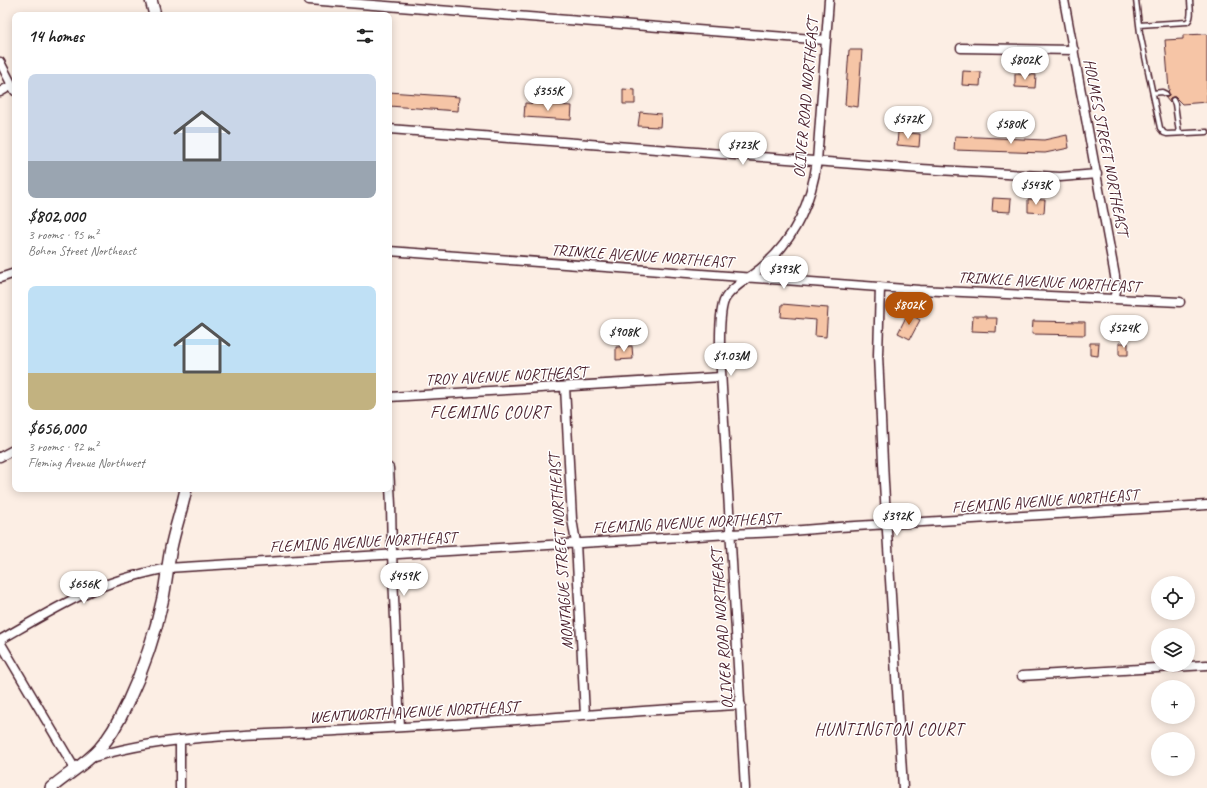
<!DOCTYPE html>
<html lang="en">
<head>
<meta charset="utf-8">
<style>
	:root { --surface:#fff; --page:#f6f6f6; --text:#222; --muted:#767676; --accent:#b45309 }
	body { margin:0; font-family:Caveat,sans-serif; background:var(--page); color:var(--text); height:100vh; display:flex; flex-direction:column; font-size:15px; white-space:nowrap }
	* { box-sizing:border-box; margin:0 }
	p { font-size:13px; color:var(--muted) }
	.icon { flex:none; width:22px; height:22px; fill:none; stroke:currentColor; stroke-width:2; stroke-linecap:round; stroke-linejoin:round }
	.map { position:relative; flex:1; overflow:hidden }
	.details { position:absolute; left:12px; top:12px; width:380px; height:480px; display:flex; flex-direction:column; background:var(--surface); border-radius:8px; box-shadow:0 2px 10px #0003 }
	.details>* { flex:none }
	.tools { position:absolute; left:1151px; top:576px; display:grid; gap:8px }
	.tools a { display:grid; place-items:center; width:44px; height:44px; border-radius:50%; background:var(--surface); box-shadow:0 2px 10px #0003; font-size:20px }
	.price { position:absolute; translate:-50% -34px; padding:0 9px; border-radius:14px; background:#fff; color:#222; font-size:13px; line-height:26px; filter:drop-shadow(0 1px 2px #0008) }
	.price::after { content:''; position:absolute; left:50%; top:24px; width:12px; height:9px; margin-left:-6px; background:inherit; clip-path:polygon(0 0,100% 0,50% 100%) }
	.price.current { background:var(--accent); color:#fff }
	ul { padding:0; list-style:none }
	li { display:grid; align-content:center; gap:8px; height:212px; padding:0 16px }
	li span { display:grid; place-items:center; height:124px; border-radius:8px; color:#555 }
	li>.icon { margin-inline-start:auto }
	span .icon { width:72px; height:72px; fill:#fffc; stroke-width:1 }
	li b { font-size:17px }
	h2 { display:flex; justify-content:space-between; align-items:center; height:48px; padding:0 16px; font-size:17px }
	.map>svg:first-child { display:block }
	.building { fill:#f6c5a6; stroke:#4a1f2b }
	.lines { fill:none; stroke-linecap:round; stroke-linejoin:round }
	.lane-casing { stroke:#4a1f2b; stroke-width:7 }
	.street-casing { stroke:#4a1f2b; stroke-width:11 }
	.secondary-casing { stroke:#4a1f2b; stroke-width:14 }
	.lane { stroke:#fff; stroke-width:4 }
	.street { stroke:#fff; stroke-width:8 }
	.secondary { stroke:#fff; stroke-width:11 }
	.labels { text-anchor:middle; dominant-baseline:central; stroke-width:3; stroke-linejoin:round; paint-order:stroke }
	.street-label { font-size:16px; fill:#4a1f2b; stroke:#fff }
	.neighbourhood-label { font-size:17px; letter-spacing:1px; fill:#4a1f2b; stroke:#fff }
</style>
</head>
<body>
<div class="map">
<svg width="1207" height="788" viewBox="0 0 1207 788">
	<rect width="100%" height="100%" fill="#fceee4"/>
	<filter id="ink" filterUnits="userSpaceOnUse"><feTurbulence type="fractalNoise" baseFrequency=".025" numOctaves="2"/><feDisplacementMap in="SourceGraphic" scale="8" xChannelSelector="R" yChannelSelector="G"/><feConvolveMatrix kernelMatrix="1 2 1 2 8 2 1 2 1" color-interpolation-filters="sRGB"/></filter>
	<g filter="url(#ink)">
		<!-- building -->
		<path class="building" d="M1207,34v68l-25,2 -7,-7h-2l-3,1v5l-5,-6h3l1,-3 -1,-3 1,-1 -4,-50 18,-1v-4z
			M849,50h13l-4,57 -13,-2z
			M963,71l18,1 -1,14 -18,-1z
			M1015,74l21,1 -1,13 -20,-1z
			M623,89l12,1v14h-12z
			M389,92l70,5 -1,14 -69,-5z
			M525,103l47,3 -1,14 -47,-3z
			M640,112l21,2 -1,13 -22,-1z
			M898,132l22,2 -1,13 -22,-2z
			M1067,135l2,13 -24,5 -91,-3 1,-14 89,4z
			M993,198l18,1 -1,13 -18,-1z
			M1028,199l17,1 -1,13 -16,-1z
			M782,304l46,4 -2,29 -11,-1 1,-16 -35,-3z
			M908,313l12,7 -10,19 -12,-6z
			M973,316h13v2h11l-1,14 -24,-1z
			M1033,321l52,1v13l-53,-1z
			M1090,343h9l-1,13 -8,-1z
			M1119,343h9v12h-9z
			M632,346l1,13 -17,1v-13z"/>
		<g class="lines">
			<defs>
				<path id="lane" d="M1136,0l4,33 20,95 4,5 3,1 40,-2
					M1139,25l48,-3c6,-4 3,-15 3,-22
					M1153,93l9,-1 4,2
					M1173,100l2,4 4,29"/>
				<path id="street" d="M309,0l517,40
					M1064,0l51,276 1,15 -2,8
					M961,48l113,2
					M0,62l15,29
					M0,92l12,-7
					M389,129l532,40 139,8 37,-3
					M389,251l530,39 261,12
					M0,278l15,-5
					M880,287l-2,68 6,128 19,305
					M565,387l7,132 4,24 9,172
					M389,397l332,-20
					M0,457l15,-8
					M389,468l2,37 1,49 8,173
					M0,640c28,-16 56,-33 86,-47 25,-12 53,-19 81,-25l563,-34 48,-2 61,-5 368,-22
					M0,642l75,127
					M1022,676l185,-11
					M180,740v48
					M91,758c84,-26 174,-22 261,-28 77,-4 154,-9 232,-15 52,-3 105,-8 157,-10
					M745,788l-25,-435c0,-15 -1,-39 4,-52 5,-12 25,-23 36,-32 34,-28 51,-65 57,-108l12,-161"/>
				<path id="secondary" d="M151,0l4,15
					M51,788c16,-14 35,-24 49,-40 11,-12 20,-29 27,-44 16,-34 28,-68 36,-106 3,-16 5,-34 8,-50 4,-20 11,-39 15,-59"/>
			</defs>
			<!-- lane casing -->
			<use href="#lane" class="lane-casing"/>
			<!-- street casing -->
			<use href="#street" class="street-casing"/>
			<!-- secondary casing -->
			<use href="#secondary" class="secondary-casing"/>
			<!-- lane -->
			<use href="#lane" class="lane"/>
			<!-- street -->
			<use href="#street" class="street"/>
			<!-- secondary -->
			<use href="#secondary" class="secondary"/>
		</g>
	</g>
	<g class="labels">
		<!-- street labels -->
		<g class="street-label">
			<text transform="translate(806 98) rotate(-85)">OLIVER ROAD NORTHEAST</text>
			<text transform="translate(1106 147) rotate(79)">HOLMES STREET NORTHEAST</text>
			<text transform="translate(642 256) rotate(4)">TRINKLE AVENUE NORTHEAST</text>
			<text transform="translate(1049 282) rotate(3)">TRINKLE AVENUE NORTHEAST</text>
			<text transform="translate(506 376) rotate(-3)">TROY AVENUE NORTHEAST</text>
			<text transform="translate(1045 501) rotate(-4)">FLEMING AVENUE NORTHEAST</text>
			<text transform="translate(686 523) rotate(-3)">FLEMING AVENUE NORTHEAST</text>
			<text transform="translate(363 542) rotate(-3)">FLEMING AVENUE NORTHEAST</text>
			<text transform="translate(561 552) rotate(-94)">MONTAGUE STREET NORTHEAST</text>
			<text transform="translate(722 629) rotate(-94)">OLIVER ROAD NORTHEAST</text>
			<text transform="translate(414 712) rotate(-3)">WENTWORTH AVENUE NORTHEAST</text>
		</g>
		<!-- neighbourhood labels -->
		<g class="neighbourhood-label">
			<text x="490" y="412">FLEMING COURT</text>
			<text x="889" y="729">HUNTINGTON COURT</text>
		</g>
	</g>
</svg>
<div class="tools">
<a><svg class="icon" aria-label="locate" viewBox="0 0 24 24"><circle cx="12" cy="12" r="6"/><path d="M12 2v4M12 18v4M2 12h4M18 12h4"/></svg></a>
<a><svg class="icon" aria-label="layers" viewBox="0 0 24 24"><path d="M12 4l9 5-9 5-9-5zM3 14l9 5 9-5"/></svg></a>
<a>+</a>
<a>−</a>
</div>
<b class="price" style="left:1025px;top:81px">$802K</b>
<b class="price" style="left:548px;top:112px">$355K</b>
<b class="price" style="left:908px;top:140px">$572K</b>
<b class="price" style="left:1011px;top:145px">$580K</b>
<b class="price" style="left:743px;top:166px">$723K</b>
<b class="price" style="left:1036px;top:206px">$543K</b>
<b class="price" style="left:784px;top:290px">$393K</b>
<b class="price current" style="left:909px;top:326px">$802K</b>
<b class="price" style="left:1124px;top:349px">$524K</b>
<b class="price" style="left:624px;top:353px">$908K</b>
<b class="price" style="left:731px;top:377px">$1.03M</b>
<b class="price" style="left:897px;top:537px">$392K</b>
<b class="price" style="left:404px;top:597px">$459K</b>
<b class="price" style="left:84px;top:605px">$656K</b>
<section class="details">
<h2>14 homes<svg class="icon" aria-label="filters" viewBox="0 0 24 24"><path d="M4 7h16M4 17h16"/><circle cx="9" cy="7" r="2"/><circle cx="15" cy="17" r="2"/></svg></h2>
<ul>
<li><span style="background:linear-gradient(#c9d6e8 70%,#9aa5b1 0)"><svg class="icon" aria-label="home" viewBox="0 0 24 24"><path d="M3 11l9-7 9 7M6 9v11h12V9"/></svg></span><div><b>$802,000</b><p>3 rooms · 95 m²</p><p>Bohon Street Northeast</p></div></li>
<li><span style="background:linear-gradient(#bfe0f5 70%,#c2b280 0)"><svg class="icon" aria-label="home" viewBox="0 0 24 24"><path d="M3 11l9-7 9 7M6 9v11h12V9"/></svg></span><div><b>$656,000</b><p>3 rooms · 92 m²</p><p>Fleming Avenue Northwest</p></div></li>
</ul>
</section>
</div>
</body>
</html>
